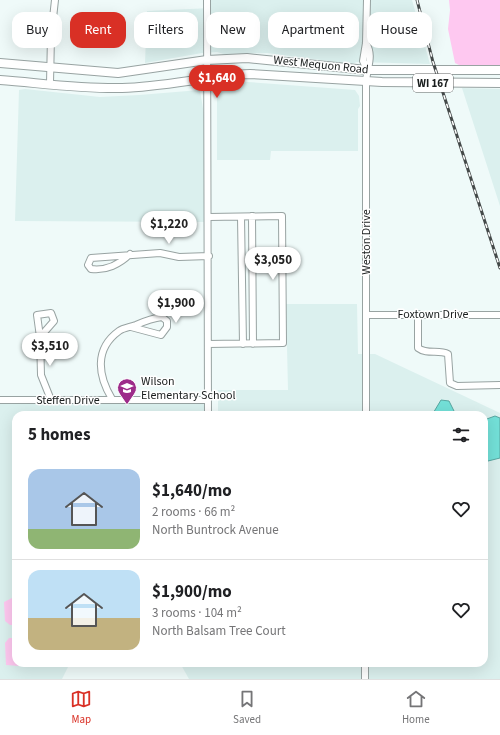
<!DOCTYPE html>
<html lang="en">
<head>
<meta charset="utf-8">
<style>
	:root { --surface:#fff; --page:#f6f6f6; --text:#202124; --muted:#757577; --line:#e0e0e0; --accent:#d93025 }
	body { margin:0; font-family:"Source Sans 3",sans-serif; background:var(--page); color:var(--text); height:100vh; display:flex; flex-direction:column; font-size:15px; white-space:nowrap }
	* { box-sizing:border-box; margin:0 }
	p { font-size:13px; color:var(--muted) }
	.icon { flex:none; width:22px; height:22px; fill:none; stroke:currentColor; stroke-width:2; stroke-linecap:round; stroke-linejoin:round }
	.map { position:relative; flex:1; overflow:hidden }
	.drawer { position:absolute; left:12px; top:411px; width:476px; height:256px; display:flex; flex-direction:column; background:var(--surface); border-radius:12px; box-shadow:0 4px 16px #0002 }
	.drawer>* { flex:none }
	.top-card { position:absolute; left:12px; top:12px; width:476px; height:36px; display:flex; gap:8px }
	.price { position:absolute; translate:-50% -34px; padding:0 9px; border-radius:14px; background:#fff; color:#222; font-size:13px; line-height:26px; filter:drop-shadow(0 1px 2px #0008) }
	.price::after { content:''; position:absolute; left:50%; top:24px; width:12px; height:9px; margin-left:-6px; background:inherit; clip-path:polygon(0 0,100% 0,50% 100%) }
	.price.on { background:var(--accent); color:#fff }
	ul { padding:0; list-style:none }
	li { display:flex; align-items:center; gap:12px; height:100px; padding:0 16px }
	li+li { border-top:1px solid var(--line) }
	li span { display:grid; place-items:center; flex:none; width:112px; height:80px; border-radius:12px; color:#555 }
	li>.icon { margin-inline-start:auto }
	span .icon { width:48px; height:48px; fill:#fffc; stroke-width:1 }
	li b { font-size:17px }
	h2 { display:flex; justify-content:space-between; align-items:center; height:48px; padding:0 16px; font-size:17px }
	.pill { padding:0 14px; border-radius:12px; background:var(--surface); box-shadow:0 4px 16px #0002; font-size:14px; line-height:36px }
	.pill.on { background:var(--accent); color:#fff }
	.dock { display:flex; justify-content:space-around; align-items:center; height:56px; border-top:1px solid var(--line); background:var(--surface); font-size:11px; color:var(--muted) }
	.dock a { display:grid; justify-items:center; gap:2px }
	.dock .on { color:var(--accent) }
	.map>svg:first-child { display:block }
	.built { fill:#dbf0ee }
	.green { fill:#fec8f0 }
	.water { fill:#73e0d8; stroke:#58a6a0 }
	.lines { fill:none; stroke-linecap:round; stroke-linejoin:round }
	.minor-casing { stroke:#98a3a2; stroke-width:8 }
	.major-casing { stroke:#98a3a2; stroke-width:10 }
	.minor { stroke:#fff; stroke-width:6 }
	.major { stroke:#fff; stroke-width:8 }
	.rail-casing { stroke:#444949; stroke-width:3 }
	.rail { stroke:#fff; stroke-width:1.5; stroke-dasharray:4.5; stroke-linecap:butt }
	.labels { text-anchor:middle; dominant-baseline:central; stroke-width:3; stroke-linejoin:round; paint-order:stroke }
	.shield { fill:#fff; stroke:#5e6161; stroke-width:1 }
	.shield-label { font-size:11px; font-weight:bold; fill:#191d1d }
	.street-label { font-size:12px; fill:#191d1d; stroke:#fff }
	.poi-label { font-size:12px; fill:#191d1d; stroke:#fff; text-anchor:start }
</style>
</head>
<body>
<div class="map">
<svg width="500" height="679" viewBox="0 0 500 679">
	<rect width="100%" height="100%" fill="#effaf9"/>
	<!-- built -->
	<path class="built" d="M211,0h201l18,64 -73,-2 -5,2 -85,-11 -43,1 -7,-2 -15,1 -57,10 2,-52 64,-3z
		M248,82l107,8 4,6 1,10 -2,3v42h-87l-1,9h-53v-65l6,-12z
		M462,88l38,1v117z
		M25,89l75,8 39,-2 61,-5 9,56v76l-194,-1 4,-131z
		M286,304h71l1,50h17l125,59v266h-311l-9,-16h304v-248h-266v-25h70z
		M0,400h208v15h-192v248h54l-8,16h-62z"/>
	<!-- green -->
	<path class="green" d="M449,0h51v65h-41l-4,-2 -7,-34 2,-19z
		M16,596v29h-6l-5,-4 -1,-19z
		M9,638h7v25h11l-8,3 -13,-1 -1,-22z"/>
	<!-- water -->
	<path class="water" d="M441,400l8,1 7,14h-24z
		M495,416l5,2v40l-16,4v-42z"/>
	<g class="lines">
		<defs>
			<path id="minor" d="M207,0l1,415
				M367,70l-4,-9 3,-18 1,-43
				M50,83l1,-47 4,-36
				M252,216l1,128
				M241,217l2,127
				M130,254c-10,10 -24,17 -39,15l-3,-4 3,-7 69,-5 19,4 30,-1
				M418,314v34c9,7 21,1 30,6l2,29 7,3 43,-1
				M366,315h134
				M40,337l14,-16 -3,-8 -14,2 3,22 1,38 10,25
				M208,344l75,-1 -1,-127 -73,1
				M112,399c-14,-23 -18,-50 7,-68 4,-3 12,-4 17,-6 9,-4 17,-7 26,-8l5,4v6l-6,8 -30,-8
				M0,400h208
				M366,415v-333c1,-15 8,-26 0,-39
				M365,679v-16"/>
			<path id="major" d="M0,63l118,10 89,-13 40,-2 120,12h133
				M0,80c40,3 82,9 122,8 43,-1 85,-12 128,-14l132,8 118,1"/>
		</defs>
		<!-- minor casing -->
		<use href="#minor" class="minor-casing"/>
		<!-- major casing -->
		<use href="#major" class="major-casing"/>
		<!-- minor -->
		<use href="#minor" class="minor"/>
		<!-- major -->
		<use href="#major" class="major"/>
		<defs>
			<path id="rail" d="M417,0l16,62 67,206"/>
		</defs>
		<!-- rail casing -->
		<use href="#rail" class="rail-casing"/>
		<!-- rail -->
		<use href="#rail" class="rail"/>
	</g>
	<!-- icons -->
	<defs>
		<symbol id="school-pin" viewBox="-11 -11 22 30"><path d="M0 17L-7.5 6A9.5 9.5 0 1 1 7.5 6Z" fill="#9d2c8a" stroke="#fff"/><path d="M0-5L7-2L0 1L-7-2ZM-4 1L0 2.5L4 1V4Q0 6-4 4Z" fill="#fff"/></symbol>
	</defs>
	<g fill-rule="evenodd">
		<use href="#school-pin" x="116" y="377" width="22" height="30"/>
	</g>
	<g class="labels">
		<!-- shield labels -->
		<rect class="shield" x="413" y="74" width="40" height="18" rx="3"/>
		<g class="shield-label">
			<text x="433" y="83">WI 167</text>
		</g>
		<!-- street labels -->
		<g class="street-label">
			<text transform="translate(321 65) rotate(6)">West Mequon Road</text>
			<text transform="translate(366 242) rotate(-90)">Weston Drive</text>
			<text x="433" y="314">Foxtown Drive</text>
			<text x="68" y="400">Steffen Drive</text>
		</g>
		<!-- poi labels -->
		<g class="poi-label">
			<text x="141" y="381">Wilson<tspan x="141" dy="14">Elementary School</tspan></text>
		</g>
	</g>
</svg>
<b class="price on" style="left:217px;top:99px">$1,640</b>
<b class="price" style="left:169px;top:245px">$1,220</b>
<b class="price" style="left:273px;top:281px">$3,050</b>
<b class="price" style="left:176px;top:324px">$1,900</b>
<b class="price" style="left:50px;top:367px">$3,510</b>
<div class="top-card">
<a class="pill">Buy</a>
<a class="pill on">Rent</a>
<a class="pill">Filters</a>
<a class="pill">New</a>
<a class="pill">Apartment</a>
<a class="pill">House</a>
</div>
<section class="drawer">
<h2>5 homes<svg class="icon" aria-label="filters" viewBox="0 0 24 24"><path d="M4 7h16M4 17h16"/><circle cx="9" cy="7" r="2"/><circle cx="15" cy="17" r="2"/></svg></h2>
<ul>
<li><span style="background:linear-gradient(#a9c7e8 75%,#8fb573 0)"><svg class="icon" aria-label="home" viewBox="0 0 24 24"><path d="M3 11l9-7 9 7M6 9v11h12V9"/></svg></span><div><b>$1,640/mo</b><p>2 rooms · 66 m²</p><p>North Buntrock Avenue</p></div><svg class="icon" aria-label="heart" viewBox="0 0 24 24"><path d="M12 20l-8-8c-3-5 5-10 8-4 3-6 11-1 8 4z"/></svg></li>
<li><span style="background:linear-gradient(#bfe0f5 60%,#c2b280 0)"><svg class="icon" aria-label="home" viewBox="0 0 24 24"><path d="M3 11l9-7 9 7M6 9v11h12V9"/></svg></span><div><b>$1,900/mo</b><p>3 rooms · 104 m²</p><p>North Balsam Tree Court</p></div><svg class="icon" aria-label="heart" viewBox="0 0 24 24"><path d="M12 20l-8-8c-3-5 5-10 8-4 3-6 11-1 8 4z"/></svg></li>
</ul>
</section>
</div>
<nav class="dock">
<a class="on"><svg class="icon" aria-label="map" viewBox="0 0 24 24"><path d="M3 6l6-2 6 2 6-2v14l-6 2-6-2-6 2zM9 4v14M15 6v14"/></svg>Map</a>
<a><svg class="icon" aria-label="saved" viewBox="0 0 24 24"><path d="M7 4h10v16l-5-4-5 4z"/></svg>Saved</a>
<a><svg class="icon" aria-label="home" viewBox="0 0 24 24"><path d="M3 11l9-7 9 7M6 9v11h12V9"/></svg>Home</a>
</nav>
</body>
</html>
